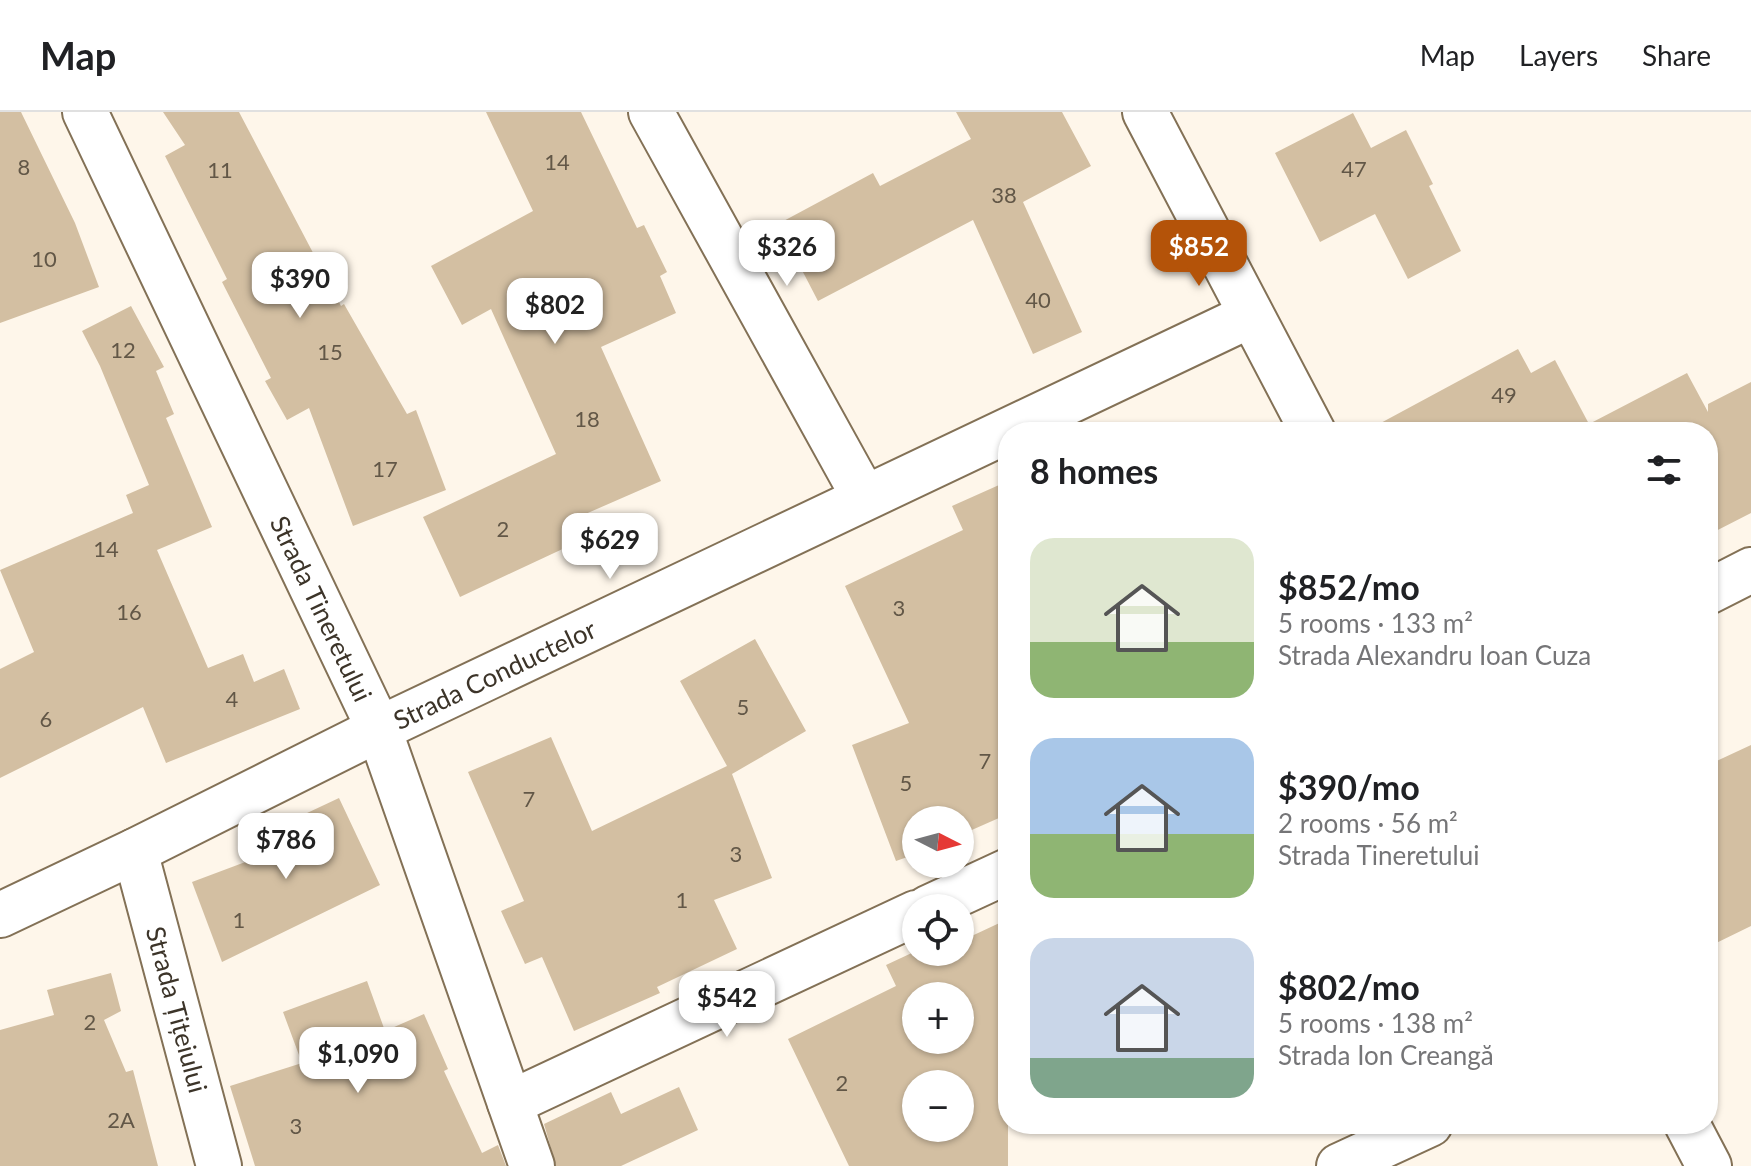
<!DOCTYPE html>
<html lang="en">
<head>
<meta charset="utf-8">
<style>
	:root { --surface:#fff; --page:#f2f2f2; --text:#202124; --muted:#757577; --line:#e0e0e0; --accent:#b45309 }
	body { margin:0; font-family:Lato,sans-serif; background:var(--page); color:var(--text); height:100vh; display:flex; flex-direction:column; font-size:30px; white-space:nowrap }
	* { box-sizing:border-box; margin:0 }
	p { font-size:26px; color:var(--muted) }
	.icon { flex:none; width:44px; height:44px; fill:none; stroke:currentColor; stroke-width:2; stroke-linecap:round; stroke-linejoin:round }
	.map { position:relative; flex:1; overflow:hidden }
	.sheet { position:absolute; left:998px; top:310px; width:720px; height:712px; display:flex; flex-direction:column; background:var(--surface); border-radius:32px; box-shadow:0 2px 6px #0004 }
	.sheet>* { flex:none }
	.needle { width:52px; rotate:96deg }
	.buttons { position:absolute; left:902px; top:694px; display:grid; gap:16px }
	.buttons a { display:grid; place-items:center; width:72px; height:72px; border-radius:50%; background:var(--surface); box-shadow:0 2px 6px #0004; font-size:40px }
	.price { position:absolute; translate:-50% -68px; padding:0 18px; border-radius:16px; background:#fff; color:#222; font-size:26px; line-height:52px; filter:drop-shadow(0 2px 4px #0008) }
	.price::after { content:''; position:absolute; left:50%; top:48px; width:24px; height:18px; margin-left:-12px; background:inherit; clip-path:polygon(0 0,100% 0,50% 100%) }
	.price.on { background:var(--accent); color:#fff }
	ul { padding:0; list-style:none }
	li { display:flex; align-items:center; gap:24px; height:200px; padding:0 32px }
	li span { display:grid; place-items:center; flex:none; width:224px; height:160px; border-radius:24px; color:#555 }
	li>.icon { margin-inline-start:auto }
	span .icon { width:96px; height:96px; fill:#fffc; stroke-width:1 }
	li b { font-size:34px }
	h2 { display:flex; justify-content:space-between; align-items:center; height:96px; padding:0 32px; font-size:34px }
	header { display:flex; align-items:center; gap:48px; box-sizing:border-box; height:112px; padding:0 40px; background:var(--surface); border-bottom:2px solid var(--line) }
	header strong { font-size:38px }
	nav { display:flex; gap:44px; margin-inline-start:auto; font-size:28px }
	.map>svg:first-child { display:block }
	.building { fill:#d3bfa2; fill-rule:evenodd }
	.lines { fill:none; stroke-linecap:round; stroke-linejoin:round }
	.minor-casing { stroke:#837156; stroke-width:48 }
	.tertiary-casing { stroke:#837156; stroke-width:48 }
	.minor { stroke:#fff; stroke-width:44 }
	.tertiary { stroke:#fff; stroke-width:44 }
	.labels { text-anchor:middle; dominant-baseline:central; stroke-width:6; stroke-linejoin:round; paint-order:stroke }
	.number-label { font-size:22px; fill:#625747 }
	.street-label { font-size:26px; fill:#3c3429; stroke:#fff }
</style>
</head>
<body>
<header>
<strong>Map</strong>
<nav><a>Map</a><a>Layers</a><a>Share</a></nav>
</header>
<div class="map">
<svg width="1751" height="1054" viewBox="0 0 1751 1054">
	<rect width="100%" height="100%" fill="#fef6ea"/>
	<!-- building -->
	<path class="building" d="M0,0h21l54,111 24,64 -99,36z
		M163,0h76l102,194 3,-2 63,110 9,-4 30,80 -93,36 -44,-118 -22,12 -22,-39 6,-3 -49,-96 5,-3 -62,-123 20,-11z
		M486,0h95l56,116 7,-3 23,47 -7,4 16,37 -75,34 60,134 -87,38 10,20 -124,58 -37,-80 133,-63 -65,-145 -29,16 -31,-59 102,-55z
		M956,0h106l29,54 -68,36 59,130 -49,22 -60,-134 -155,81 -40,-77 95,-51 7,13 91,-47z
		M1353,1l18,35 35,-18 27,54 -4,2 32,65 -53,28 -33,-65 -55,28 -45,-89z
		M131,194l33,61 -8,4 18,43 -8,4 46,109 -55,23 51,118 35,-14 11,28 30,-13 16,40 -134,54 -23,-56 -143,71v-109l34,-17 -34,-82 133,-57 -7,-18 23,-10 -49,-119 -18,-35z
		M1518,237l13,24 24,-13 34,64 98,-51 21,39v-8l43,-22v131l-43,22v-103h-344z
		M1008,369v333l-43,19v2l-5,2v-17h-44v34l-20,7 -44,-116 57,-22 -64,-137 118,-56 -11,-24z
		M755,527l51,92 -74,43 40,104 -58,22 23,49 -80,38 3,6 -86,38 -32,-74 -17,7 -24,-53 23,-10 -56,-129 83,-35 41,94 135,-65 -47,-85z
		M1751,633v181l-43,21v-182z
		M339,686l41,87 -158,77 -30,-80 72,-27 -8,-18z
		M1008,807v247h-159l-61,-127 108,-53 -10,-21 30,-14 44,1v-14l1,3zM916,884h44v44h-44zM916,972h44v44h-44z
		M111,861l10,38 -17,9 22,52 7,-2 25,96h-158v-136l54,-15 -7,-25z
		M367,869l18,50 39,-17 24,55 -4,2 38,82 16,-8 8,21h-251l-25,-80 72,-23 -19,-51z
		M679,975l19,43 -77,36h-65l-12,-42 67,-32 10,22z"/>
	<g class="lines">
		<defs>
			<g id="minor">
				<path id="s1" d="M85,0l294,617 153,437"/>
				<path d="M651,0l213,385"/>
				<path d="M1708,480l43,-22"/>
				<path id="s2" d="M135,739l84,315"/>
				<path d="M928,796l80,-37"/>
				<path d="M510,991l406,-190"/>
				<path d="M1339,1054l91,-42"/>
			</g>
			<g id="tertiary">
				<path d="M1145,0l168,320"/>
				<path id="s3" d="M0,803l135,-64 244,-122 872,-414"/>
				<path d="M1687,1012l22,42"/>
			</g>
		</defs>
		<!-- minor casing -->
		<use href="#minor" class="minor-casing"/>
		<!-- tertiary casing -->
		<use href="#tertiary" class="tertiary-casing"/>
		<!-- minor -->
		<use href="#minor" class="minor"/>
		<!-- tertiary -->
		<use href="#tertiary" class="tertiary"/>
	</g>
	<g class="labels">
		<!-- number labels -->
		<g class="number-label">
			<text x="557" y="49">14</text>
			<text x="24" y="54">8</text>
			<text x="1354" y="56">47</text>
			<text x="220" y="57">11</text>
			<text x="1004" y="82">38</text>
			<text x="44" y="146">10</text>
			<text x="1038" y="187">40</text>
			<text x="123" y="237">12</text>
			<text x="330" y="239">15</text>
			<text x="1504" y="282">49</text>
			<text x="587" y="306">18</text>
			<text x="385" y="356">17</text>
			<text x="503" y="416">2</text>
			<text x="106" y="436">14</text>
			<text x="899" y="495">3</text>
			<text x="129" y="499">16</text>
			<text x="232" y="586">4</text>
			<text x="743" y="594">5</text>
			<text x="46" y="606">6</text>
			<text x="985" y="648">7</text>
			<text x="906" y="670">5</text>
			<text x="529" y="686">7</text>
			<text x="736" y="741">3</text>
			<text x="682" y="787">1</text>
			<text x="239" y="807">1</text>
			<text x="90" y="909">2</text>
			<text x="842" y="970">2</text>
			<text x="121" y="1007">2A</text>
			<text x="296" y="1013">3</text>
		</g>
		<!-- street labels -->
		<g class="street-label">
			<text stroke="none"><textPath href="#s1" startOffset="550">Strada Tineretului</textPath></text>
			<text stroke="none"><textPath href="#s3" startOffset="550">Strada Conductelor</textPath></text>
			<text stroke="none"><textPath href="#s2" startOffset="164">Strada Țițeiului</textPath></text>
		</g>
	</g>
</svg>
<div class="buttons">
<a><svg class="needle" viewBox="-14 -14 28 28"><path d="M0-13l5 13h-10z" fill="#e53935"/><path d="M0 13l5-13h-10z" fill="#757577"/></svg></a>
<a><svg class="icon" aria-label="locate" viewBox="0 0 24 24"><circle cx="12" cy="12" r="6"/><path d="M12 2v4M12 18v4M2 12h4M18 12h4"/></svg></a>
<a>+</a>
<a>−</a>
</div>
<b class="price" style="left:787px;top:176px">$326</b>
<b class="price on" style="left:1199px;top:176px">$852</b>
<b class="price" style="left:300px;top:208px">$390</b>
<b class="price" style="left:555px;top:234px">$802</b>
<b class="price" style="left:610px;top:469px">$629</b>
<b class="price" style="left:286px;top:769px">$786</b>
<b class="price" style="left:727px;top:927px">$542</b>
<b class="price" style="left:358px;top:983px">$1,090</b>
<section class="sheet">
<h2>8 homes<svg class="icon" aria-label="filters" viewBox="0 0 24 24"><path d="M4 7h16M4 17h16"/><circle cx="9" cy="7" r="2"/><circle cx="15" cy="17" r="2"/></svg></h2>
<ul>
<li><span style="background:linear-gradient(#dfe7d0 65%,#8fb573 0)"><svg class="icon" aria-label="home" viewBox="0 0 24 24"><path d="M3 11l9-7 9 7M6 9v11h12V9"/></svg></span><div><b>$852/mo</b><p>5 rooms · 133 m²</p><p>Strada Alexandru Ioan Cuza</p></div></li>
<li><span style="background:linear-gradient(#a9c7e8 60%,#8fb573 0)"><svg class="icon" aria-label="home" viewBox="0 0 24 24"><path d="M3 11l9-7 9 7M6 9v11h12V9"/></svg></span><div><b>$390/mo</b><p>2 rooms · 56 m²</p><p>Strada Tineretului</p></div></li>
<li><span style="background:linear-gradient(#c9d6e8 75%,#7fa58c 0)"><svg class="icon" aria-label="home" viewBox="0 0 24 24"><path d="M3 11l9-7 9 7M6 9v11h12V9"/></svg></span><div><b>$802/mo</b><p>5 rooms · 138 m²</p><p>Strada Ion Creangă</p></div></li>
</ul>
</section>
</div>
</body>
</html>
